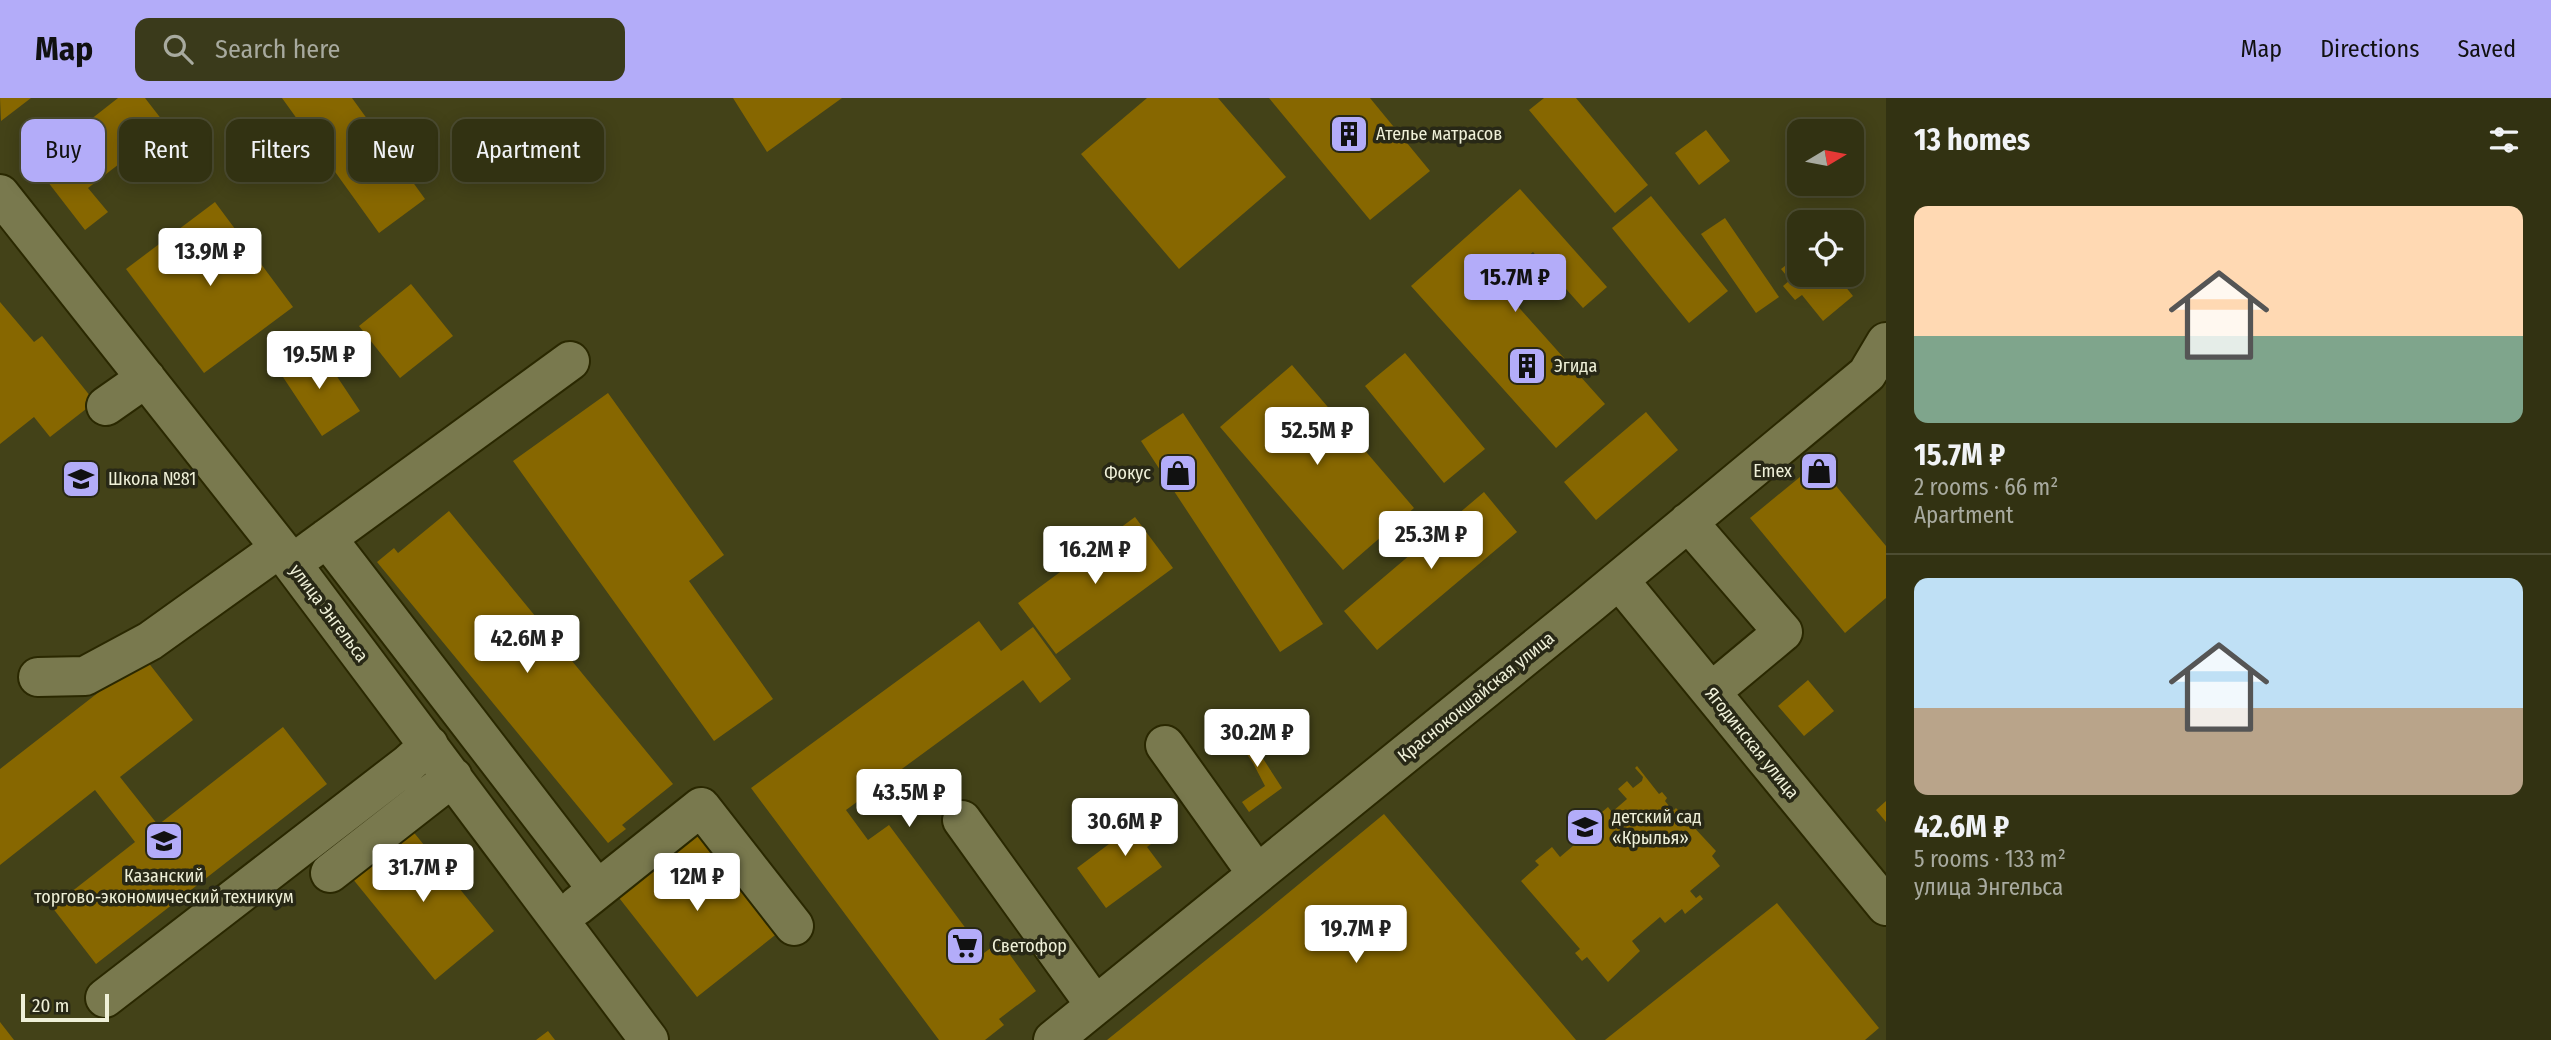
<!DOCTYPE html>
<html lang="en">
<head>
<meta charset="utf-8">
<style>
	:root { --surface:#323212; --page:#3a3a1b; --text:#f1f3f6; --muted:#a8aa9f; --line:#4d4d32; --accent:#b3acf9 }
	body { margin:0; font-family:"Fira Sans Condensed",sans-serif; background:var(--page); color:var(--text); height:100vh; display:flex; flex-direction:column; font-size:26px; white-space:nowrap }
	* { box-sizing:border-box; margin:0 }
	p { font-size:23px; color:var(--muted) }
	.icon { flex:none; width:38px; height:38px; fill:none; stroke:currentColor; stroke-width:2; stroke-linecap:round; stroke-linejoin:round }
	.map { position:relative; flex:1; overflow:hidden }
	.side { display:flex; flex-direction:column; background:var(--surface); width:665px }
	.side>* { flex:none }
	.top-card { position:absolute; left:21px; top:21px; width:665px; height:63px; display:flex; gap:14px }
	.needle { width:46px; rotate:80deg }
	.controls { position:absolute; left:1787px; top:21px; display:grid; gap:14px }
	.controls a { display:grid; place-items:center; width:77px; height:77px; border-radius:14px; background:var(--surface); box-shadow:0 4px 18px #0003,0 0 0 2px var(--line); font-size:35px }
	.scale { position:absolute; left:21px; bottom:18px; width:88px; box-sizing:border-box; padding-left:7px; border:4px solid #eff0d8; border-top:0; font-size:19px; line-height:24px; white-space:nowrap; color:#eff0d8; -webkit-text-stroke:5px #282816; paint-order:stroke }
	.price { position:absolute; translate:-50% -60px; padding:0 16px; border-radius:7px; background:#fff; color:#222; font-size:23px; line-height:46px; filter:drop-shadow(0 2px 4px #0008) }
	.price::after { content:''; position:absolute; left:50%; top:42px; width:21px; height:16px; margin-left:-10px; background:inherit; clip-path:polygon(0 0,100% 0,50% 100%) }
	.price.on { background:var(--accent); color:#111 }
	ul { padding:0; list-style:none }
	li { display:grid; align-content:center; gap:14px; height:371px; padding:0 28px }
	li+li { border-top:2px solid var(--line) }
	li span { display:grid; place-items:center; height:217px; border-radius:14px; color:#555 }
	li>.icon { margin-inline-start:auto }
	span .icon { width:126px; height:126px; fill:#fffc; stroke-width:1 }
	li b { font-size:30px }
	h2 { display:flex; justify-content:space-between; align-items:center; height:84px; padding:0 28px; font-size:30px }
	.tag { padding:0 24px; border-radius:14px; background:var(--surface); box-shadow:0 4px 18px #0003,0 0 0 2px var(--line); font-size:24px; line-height:63px }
	.tag.on { background:var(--accent); color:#111 }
	header { display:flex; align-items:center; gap:42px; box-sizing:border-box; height:98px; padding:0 35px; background:var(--accent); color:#111 }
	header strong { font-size:33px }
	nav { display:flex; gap:38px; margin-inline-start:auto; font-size:24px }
	.search { width:490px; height:63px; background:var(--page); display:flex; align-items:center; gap:18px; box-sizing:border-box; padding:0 24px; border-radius:14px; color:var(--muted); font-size:26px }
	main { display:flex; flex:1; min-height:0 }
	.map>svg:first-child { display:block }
	.building { fill:#876700 }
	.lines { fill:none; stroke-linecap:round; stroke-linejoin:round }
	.minor-casing { stroke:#2a2800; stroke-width:42 }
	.minor { stroke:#79794e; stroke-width:38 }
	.labels { text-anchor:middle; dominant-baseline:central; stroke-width:7; stroke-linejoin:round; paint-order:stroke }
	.poi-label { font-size:18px; fill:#eff0d8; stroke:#282816; text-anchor:start }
	.street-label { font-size:18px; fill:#eff0d8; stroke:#282816 }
</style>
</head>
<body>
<header>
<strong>Map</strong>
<div class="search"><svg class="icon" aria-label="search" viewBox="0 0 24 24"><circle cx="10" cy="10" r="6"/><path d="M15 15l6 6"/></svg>Search here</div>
<nav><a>Map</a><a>Directions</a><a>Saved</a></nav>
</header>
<main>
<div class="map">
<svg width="1886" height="942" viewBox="0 0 1886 942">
	<rect width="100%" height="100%" fill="#434218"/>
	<!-- building -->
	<path class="building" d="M0,0h31l-30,23z
		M118,0h27l38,49 -22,17 -16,-20 -57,44 20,24 -23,18 -51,-66z
		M282,0h70l73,101 -46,34z
		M733,0h109l-75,54z
		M1147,0h71l68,79 -107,92 -98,-115z
		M1269,0h101l60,73 -60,49z
		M1544,0h32l72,87 -33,28 -86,-103z
		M1835,19l11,14h-29z
		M1706,32l24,31 -31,24 -24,-32z
		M1520,91l87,98 -24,21 -50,-56 -36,31 108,121 -49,44 -145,-162z
		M1651,98l77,95 -39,32 -77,-95z
		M215,104l78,105 -89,66 -78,-104z
		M1725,120l54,79 -23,16 -55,-79z
		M1799,157v20h37l17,21 -30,25 -21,-26 -7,5 -12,-14 7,-6 -9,-11z
		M411,186l42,52 -53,42 -41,-52z
		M0,204l34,40 8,-6 53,66 -45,35 -16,-20 -34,27z
		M316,247l44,66 -38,25 -43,-65z
		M1405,255l80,96 -41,34 -79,-97z
		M1292,267l122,143 -71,62 -123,-143z
		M608,295l116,162 -35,26 84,118 -59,42 -201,-280z
		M1646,314l32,38 -82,70 -32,-38z
		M1183,315l140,211 -43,28 -139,-211z
		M1817,365l69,83v52l-41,35 -95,-115z
		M1484,394l33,40 -140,118 -33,-39z
		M449,413l224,273 -51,41 4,4 -18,14 -231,-281 17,-14 4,5z
		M1135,419l38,51 -117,86 -38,-51z
		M979,523l22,30 32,-24 38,52 -31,24 -17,-23 -177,130 22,30 21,-15 95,128 16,-12 36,50 -37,28 5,6 -19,15h-46l-188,-252z
		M144,559l49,63 -73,57 38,48 125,-98 44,57 -231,180 -44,-57 83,-65 -40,-52 -95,75v-96z
		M1808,582l26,31 -30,25 -26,-30z
		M1244,627l22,29 -4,3 20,31 -33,24 -7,-10 23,-16 -12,-23 -21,-30z
		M1637,668l22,28 3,-2 5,6 -2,3 8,10 3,-3 40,43 -4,5 8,10 -30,25 6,7 4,-3 3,4 -18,15 -3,-5 -17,14 -5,-6 -28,24 8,10 -32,31 -21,-25 -5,4 -7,-8 5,-4 -59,-68 18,-16 -4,-4 17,-14 8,10 28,-24 -5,-5 25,-21 4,5 15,-13 -9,-10 9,-8 6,7 9,-7 1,-4 -8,-9z
		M1886,703v21l-10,-12z
		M1144,704l23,30 -20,15 15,20 -56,41 -29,-40 56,-42 -7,-10z
		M1384,716l192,226h-469l151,-122z
		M411,731l83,102 -59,49 -83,-102z
		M697,732l82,102 -82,65 -81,-103z
		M1777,805l102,125 -14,12h-260z
		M0,924l14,18h-14z
		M548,933l7,9h-19z"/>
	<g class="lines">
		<defs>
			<path id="minor" d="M0,96l280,354 369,492
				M106,308l40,-28
				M1688,424l95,110 -72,60
				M327,440l270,351
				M308,454l262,-191
				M1619,482l267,326
				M38,579l47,-1 65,-35 130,-93
				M1165,647l92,129
				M962,722l133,185
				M330,775l123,-96
				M577,808l124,-99 93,119
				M105,900l303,-234 21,-19
				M1053,942l532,-432 282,-234 19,-32"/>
		</defs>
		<!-- minor casing -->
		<use href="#minor" class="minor-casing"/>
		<!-- minor -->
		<use href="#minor" class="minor"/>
	</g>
	<!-- icons -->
	<defs>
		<symbol id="building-square" viewBox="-11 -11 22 22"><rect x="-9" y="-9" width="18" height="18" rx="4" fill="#b3acf9" stroke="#282816"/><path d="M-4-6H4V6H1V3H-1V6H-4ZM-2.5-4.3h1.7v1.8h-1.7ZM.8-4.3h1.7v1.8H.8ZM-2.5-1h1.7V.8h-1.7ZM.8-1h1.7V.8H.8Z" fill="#111"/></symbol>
		<symbol id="shop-square" viewBox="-11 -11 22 22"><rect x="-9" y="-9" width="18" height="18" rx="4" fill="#b3acf9" stroke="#282816"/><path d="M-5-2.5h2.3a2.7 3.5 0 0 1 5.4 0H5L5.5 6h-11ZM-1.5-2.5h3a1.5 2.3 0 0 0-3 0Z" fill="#111"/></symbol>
		<symbol id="school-square" viewBox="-11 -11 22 22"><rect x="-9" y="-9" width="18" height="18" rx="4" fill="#b3acf9" stroke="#282816"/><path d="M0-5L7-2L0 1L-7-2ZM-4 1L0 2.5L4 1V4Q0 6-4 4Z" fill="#111"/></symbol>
		<symbol id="university-square" viewBox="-11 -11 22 22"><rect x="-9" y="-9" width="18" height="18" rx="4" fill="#b3acf9" stroke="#282816"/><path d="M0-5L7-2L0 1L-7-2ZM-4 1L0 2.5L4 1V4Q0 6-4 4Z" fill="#111"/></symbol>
		<symbol id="supermarket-square" viewBox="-11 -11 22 22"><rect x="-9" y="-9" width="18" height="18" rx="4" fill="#b3acf9" stroke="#282816"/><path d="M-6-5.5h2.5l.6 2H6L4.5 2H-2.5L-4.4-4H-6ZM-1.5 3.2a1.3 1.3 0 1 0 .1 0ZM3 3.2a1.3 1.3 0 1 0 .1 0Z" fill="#111"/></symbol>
	</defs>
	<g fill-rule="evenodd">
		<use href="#building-square" x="1327" y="14" width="44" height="44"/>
		<use href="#building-square" x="1505" y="246" width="44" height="44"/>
		<use href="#shop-square" x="1797" y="351" width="44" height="44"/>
		<use href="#shop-square" x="1156" y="353" width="44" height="44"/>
		<use href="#school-square" x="59" y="359" width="44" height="44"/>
		<use href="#school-square" x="1563" y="707" width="44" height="44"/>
		<use href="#university-square" x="142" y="721" width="44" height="44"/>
		<use href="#supermarket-square" x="943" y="826" width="44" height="44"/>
	</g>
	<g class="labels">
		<!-- poi labels -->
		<g class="poi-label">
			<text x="1376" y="36">Ателье матрасов</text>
			<text x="1554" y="268">Эгида</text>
			<text x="1792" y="373" text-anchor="end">Emex</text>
			<text x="1151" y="375" text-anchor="end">Фокус</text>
			<text x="108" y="381">Школа №81</text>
			<text x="1612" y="719">детский сад<tspan x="1612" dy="21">«Крылья»</tspan></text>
			<text x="164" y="778" text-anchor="middle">Казанский<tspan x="164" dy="21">торгово-экономический техникум</tspan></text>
			<text x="992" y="848">Светофор</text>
		</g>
		<!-- street labels -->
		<g class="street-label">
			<text transform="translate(329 515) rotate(53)">улица Энгельса</text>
			<text transform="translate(1476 599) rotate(-39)">Краснококшайская улица</text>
			<text transform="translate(1752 645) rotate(51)">Ягодинская улица</text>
		</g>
	</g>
</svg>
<div class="controls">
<a><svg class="needle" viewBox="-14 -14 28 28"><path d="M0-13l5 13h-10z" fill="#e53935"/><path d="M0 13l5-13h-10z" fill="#a8aa9f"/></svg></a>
<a><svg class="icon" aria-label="locate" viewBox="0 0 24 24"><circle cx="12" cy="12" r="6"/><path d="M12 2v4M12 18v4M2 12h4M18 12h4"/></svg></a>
</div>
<div class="scale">20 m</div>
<b class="price" style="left:210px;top:190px">13.9M ₽</b>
<b class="price on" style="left:1515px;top:216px">15.7M ₽</b>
<b class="price" style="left:319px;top:293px">19.5M ₽</b>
<b class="price" style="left:1317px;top:369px">52.5M ₽</b>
<b class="price" style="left:1431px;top:473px">25.3M ₽</b>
<b class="price" style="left:1095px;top:488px">16.2M ₽</b>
<b class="price" style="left:527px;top:577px">42.6M ₽</b>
<b class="price" style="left:1257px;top:671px">30.2M ₽</b>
<b class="price" style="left:909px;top:731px">43.5M ₽</b>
<b class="price" style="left:1125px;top:760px">30.6M ₽</b>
<b class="price" style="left:423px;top:806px">31.7M ₽</b>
<b class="price" style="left:697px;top:815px">12M ₽</b>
<b class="price" style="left:1356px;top:867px">19.7M ₽</b>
<div class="top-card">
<a class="tag on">Buy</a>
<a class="tag">Rent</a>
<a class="tag">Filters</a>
<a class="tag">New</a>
<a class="tag">Apartment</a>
</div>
</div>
<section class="side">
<h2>13 homes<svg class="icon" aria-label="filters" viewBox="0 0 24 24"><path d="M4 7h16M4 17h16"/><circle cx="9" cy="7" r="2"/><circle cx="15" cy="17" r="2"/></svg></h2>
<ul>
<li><span style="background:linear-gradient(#ffd9b3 60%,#7fa58c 0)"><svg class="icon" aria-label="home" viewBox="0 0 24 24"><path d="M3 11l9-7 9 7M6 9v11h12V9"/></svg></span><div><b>15.7M ₽</b><p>2 rooms · 66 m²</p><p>Apartment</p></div></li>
<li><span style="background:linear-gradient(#bfe0f5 60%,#b9a48a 0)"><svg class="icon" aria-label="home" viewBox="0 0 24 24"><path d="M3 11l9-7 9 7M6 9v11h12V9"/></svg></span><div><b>42.6M ₽</b><p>5 rooms · 133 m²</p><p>улица Энгельса</p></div></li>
</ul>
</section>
</main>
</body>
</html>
